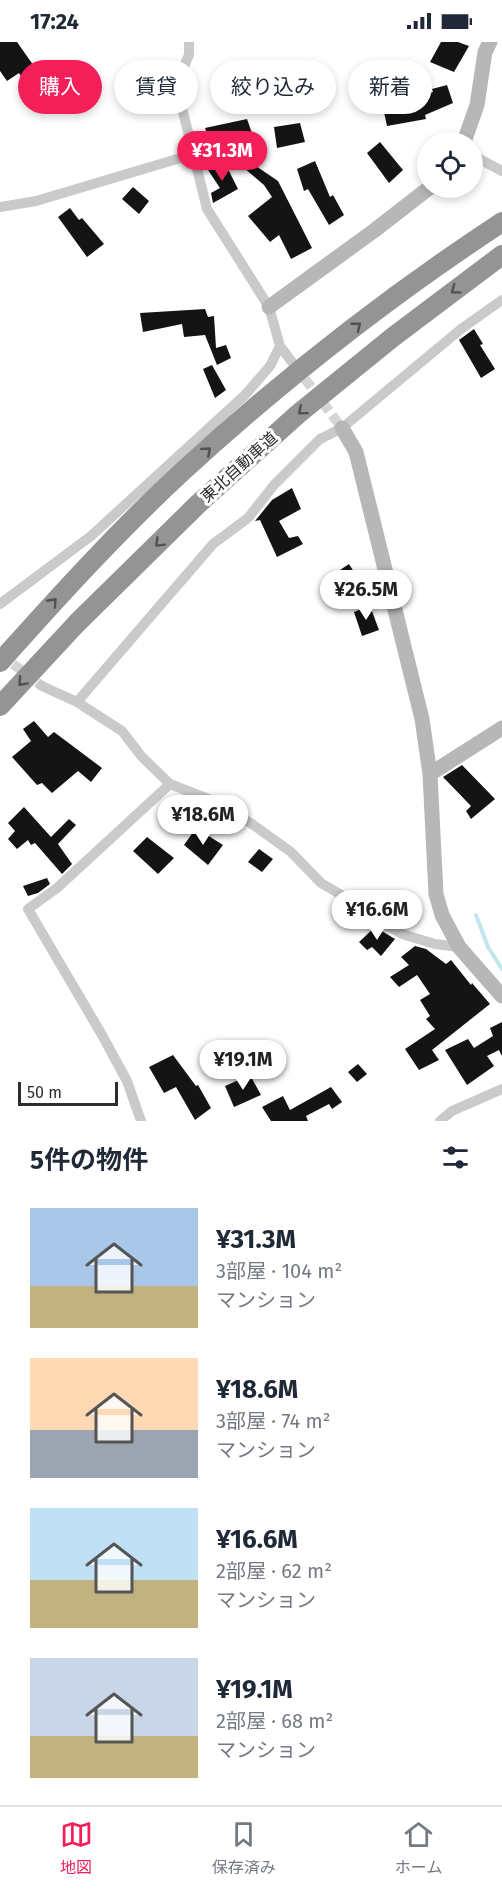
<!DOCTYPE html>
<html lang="ja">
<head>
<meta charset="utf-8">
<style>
	:root { --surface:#fff; --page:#f6f6f7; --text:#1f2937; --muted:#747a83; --line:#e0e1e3; --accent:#f41f58 }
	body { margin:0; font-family:"Fira Sans","Noto Sans JP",sans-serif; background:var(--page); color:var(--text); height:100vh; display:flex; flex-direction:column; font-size:22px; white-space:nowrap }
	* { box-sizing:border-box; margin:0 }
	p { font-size:20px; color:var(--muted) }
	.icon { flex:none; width:33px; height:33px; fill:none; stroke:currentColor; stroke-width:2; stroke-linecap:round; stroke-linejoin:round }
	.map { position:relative; height:1079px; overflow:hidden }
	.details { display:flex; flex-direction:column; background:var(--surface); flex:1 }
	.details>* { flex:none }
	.guide { position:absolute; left:18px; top:18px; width:466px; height:54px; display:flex; gap:12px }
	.buttons { position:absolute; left:417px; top:90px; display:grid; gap:12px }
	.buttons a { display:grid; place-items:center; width:66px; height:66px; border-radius:50%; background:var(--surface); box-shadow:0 3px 9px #0003; font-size:30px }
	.scale { position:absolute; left:18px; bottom:15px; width:100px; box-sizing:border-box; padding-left:6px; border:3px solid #2d2d2d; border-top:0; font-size:16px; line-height:21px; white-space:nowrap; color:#2d2d2d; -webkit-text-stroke:4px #fff; paint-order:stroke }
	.price { position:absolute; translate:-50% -51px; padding:0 14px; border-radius:21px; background:#fff; color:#222; font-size:20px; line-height:39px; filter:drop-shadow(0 2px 3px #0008) }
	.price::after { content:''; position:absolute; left:50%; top:36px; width:18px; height:14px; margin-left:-9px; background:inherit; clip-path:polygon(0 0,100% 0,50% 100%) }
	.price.active { background:var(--accent); color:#fff }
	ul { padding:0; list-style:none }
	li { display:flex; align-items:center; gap:18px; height:150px; padding:0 30px }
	li span { display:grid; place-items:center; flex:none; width:168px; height:120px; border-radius:0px; color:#555 }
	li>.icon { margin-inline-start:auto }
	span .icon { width:72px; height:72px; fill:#fffc; stroke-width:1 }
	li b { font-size:26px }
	h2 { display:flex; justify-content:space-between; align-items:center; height:72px; padding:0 30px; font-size:26px }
	.chip { padding:0 21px; border-radius:27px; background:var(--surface); box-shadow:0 3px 9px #0003; font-size:21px; line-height:54px }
	.chip.active { background:var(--accent); color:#fff }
	.status { display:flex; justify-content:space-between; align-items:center; height:42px; padding:0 30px; background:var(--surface); direction:ltr }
	.status svg { height:16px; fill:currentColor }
	.tabs { display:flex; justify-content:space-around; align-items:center; height:84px; border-top:2px solid var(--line); background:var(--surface); font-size:16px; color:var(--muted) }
	.tabs a { display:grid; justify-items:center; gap:3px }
	.tabs .active { color:var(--accent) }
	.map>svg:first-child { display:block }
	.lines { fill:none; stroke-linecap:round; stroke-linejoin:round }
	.stream { stroke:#c3e6ee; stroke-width:4 }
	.building { fill:#141414 }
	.street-tunnel { stroke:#d5d5d5; stroke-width:10; stroke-dasharray:10 5; stroke-linecap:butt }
	.street { stroke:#cacaca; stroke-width:10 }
	.secondary { stroke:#b7b7b7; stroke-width:15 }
	.highway { stroke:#949494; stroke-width:20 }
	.oneway { stroke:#515151 }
	.labels { text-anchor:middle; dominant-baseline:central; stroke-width:6; stroke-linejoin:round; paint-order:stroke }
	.street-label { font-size:16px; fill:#2d2d2d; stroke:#fff }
</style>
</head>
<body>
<div class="status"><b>17:24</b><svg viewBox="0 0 49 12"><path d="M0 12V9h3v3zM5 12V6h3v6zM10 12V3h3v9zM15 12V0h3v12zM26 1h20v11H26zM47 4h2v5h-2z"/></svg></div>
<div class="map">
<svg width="502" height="1079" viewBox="0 0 502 1079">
	<rect width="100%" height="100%" fill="#fff"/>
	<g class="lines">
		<!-- stream -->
		<path class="stream" d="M476,873l12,32 14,22"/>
	</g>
	<!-- building -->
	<path class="building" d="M0,0h17l26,37 -14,10 -10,-16 -12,8 -7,-10z
		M441,0h17l11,4 -15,26 -24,-10z
		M447,43l6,18 -28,12 1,4 -39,7 -5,-23 51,-11 -1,-3z
		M247,77l6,17 2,-1 11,20 -16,7 28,19 34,67 -21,11 -12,-24 -9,7 -22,-26 24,-19 -8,-12 -56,-48 -3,-9z
		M300,81l5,19 -28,6 -3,-21z
		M380,100l23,28 -14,13 -22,-30z
		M224,119l14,28 -25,14 -2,-10 9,-5 -12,-18z
		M315,119l15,36 3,-2 11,20 -15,10 -21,-36 -4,2 -7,-22z
		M133,145l16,14 -10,13 -17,-15z
		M70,166l9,12 3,-2 22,26 -17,13 -29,-40z
		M205,267l3,8 6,-1 2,32 10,-3 5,13 -14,7 -12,-30 -21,2 -2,-13 -39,8 -3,-19z
		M474,287l9,15 -3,1 15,24 -14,9 -22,-38z
		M212,323l14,25 -11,8 -12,-29z
		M292,446l9,21 -22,12 10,17 9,-2 5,8 -26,13 -17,-37 -5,1 17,-21z
		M349,522l15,24 -17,12 -16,-24z
		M370,564l9,24 -17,6 -8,-24z
		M34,679l14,16 6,-5 48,36 -11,14 -13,-11 -26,22 -10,-10 -5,2 -25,-28 19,-16 -8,-12z
		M462,723l33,34 -24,20 -5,-8 5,-5 -28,-29z
		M24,765l27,30 18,-18 7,6 -18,19 14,20 -10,10 -27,-31 -4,2 -3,-5 -11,9 -9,-10 7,-8 -7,-8z
		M196,786l27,17 -15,20 -24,-20z
		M147,795l27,21 -16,16 -25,-23z
		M259,807l14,10 -11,13 -14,-10z
		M47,836l3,6 -12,9 -10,3 -5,-10z
		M375,885l20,12 -14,17 -9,-9 -5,3 -8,-8z
		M415,904l11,3 20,15 5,-4 20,25 1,-2 18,21 -58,46 7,10 -20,10 -14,-21 30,-20 -9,-10 4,-3 -10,-16 10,-6 -13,-19 -18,12 -9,-10 19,-12 -8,-8z
		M502,980v34l-3,-6 -12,6 7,10 -27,19 -22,-35 23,-11 6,9 19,-12 -3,-8z
		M173,1013l23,31 2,-1 13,23 -16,12 -19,-33 -12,6 -15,-26z
		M358,1022l9,10 -10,8 -9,-10z
		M250,1033l11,20 -27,12 -9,-21z
		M331,1045l11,15 -10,7 -3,-5 -23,12 2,5h-37l-9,-14 21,-11 7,14z"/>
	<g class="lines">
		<!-- street-tunnel -->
		<path class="street-tunnel" d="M296,325l46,61
			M1,613l41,31"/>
		<!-- street -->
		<path class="street" d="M189,0v13l-8,18 1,35 25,101 62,98 11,39 12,16
			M472,113l30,16
			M0,165l36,-6 158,-47
			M0,562l91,-68 154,-141 25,-29 10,-20
			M42,644l35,16 45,29 20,26 28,27 46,18 36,22 39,28 30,31 41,24 24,18 16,9 33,10 24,3
			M77,660l136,-158 35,-26 26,-33 46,-46 22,-11 119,-99 41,-29
			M141,1079l-14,-40 -25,-46 -74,-126 29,-21 113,-104
			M440,1079l12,-10 50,-22"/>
		<!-- secondary -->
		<path class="secondary" d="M464,100l13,-37 8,-53 5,-10
			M269,265l106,-77 54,-42
			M342,386l14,24 66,267 8,55 6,120 6,21 17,32 43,49
			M430,732l72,-46"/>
		<!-- highway -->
		<path class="highway" d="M0,620c59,-66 118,-131 183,-191 98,-90 208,-176 319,-249
			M0,664l77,-83 120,-118 101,-91 95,-77 109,-82"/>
	</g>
	<!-- one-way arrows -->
	<defs><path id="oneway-chevron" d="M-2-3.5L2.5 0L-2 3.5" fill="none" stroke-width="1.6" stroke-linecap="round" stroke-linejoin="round" transform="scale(1.5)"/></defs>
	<g class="oneway">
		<use href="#oneway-chevron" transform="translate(455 248) rotate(143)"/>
		<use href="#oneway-chevron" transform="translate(357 284) rotate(-39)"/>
		<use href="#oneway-chevron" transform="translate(302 369) rotate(140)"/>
		<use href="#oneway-chevron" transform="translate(207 409) rotate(-41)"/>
		<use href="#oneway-chevron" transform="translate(159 501) rotate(135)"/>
		<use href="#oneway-chevron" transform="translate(53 560) rotate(-48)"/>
		<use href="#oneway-chevron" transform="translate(22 640) rotate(133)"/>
	</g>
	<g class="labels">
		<!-- street labels -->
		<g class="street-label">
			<text transform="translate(239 425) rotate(-42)">東北自動車道</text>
		</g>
	</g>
</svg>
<div class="buttons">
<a><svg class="icon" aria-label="locate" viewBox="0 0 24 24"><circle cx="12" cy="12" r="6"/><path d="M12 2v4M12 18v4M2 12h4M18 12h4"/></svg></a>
</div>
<div class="scale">50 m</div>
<b class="price active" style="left:222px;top:140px">¥31.3M</b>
<b class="price" style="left:366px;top:579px">¥26.5M</b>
<b class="price" style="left:203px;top:804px">¥18.6M</b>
<b class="price" style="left:377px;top:899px">¥16.6M</b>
<b class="price" style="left:243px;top:1049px">¥19.1M</b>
<div class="guide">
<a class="chip active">購入</a>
<a class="chip">賃貸</a>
<a class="chip">絞り込み</a>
<a class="chip">新着</a>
</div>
</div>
<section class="details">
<h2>5件の物件<svg class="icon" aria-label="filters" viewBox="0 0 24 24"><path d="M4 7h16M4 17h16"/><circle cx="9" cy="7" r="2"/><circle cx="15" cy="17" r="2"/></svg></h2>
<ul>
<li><span style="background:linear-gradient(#a9c7e8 65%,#c2b280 0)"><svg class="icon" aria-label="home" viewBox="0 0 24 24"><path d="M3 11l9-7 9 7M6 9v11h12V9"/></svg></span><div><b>¥31.3M</b><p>3部屋 · 104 m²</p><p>マンション</p></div></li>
<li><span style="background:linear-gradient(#ffd9b3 60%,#9aa5b1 0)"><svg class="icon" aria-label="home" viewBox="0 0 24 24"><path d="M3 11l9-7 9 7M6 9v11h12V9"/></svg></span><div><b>¥18.6M</b><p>3部屋 · 74 m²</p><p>マンション</p></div></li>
<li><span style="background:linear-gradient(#bfe0f5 60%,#c2b280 0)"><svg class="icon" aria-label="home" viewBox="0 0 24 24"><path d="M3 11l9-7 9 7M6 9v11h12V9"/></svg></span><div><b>¥16.6M</b><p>2部屋 · 62 m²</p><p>マンション</p></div></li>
<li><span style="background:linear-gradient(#c9d6e8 65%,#c2b280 0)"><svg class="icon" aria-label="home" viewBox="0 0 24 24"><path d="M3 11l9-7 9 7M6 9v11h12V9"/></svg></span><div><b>¥19.1M</b><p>2部屋 · 68 m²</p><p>マンション</p></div></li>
</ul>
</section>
<nav class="tabs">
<a class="active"><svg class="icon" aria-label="map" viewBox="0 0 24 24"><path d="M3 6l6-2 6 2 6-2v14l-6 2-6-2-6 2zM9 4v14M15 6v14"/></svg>地図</a>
<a><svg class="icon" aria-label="saved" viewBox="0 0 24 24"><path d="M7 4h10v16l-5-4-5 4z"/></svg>保存済み</a>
<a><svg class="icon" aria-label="home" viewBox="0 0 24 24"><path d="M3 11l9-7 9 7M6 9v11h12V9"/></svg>ホーム</a>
</nav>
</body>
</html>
